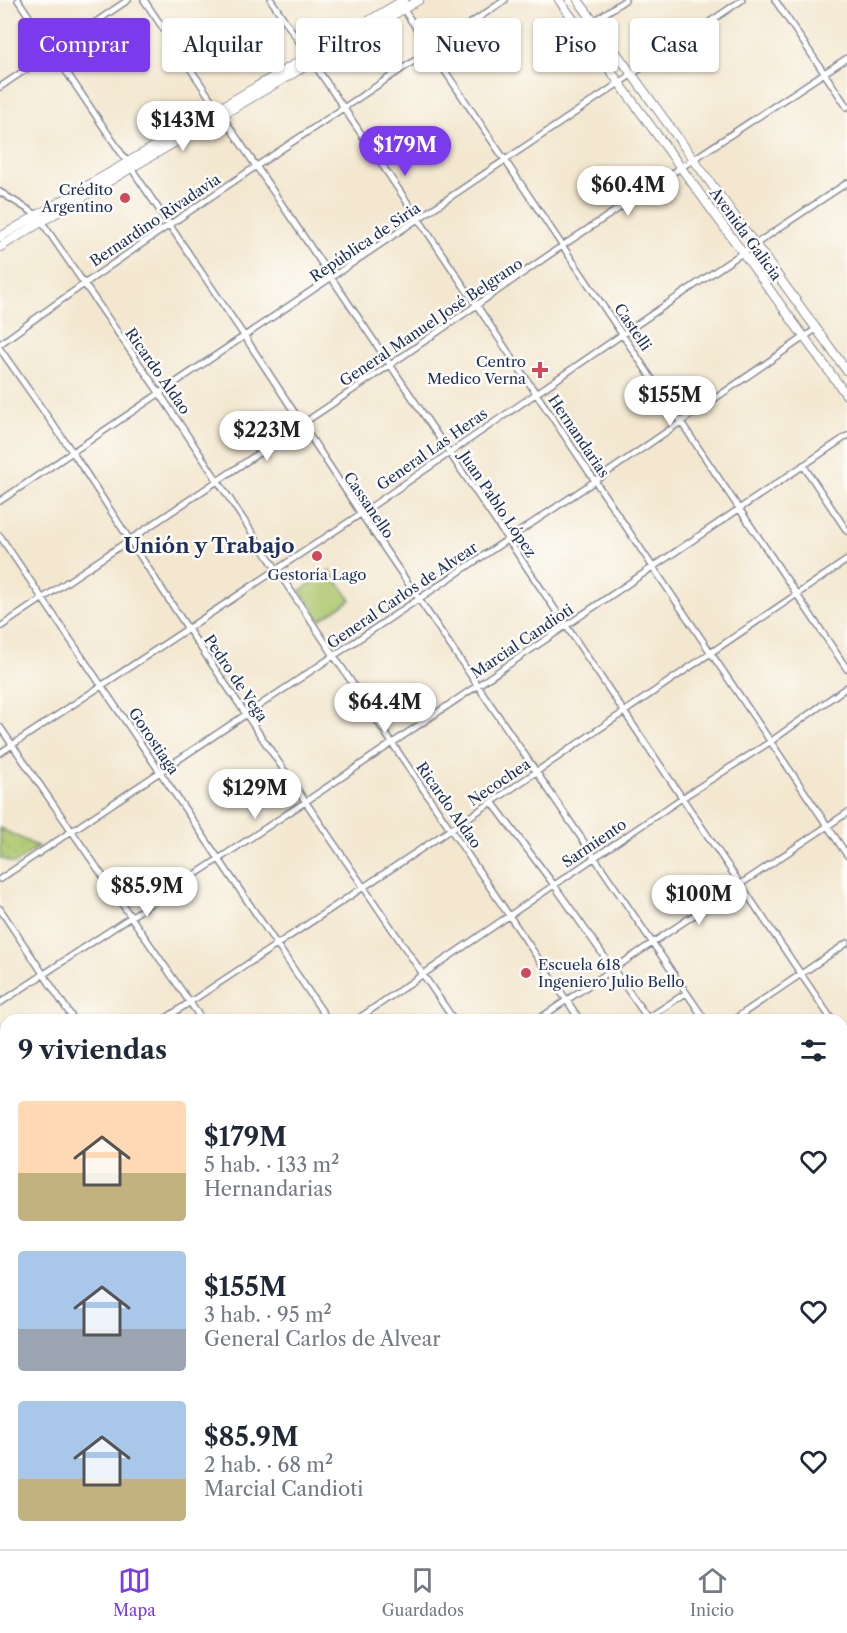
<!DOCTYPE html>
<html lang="es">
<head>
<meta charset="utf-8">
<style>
	:root { --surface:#fff; --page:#f2f2f3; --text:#1f2937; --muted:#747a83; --line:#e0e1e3; --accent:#7c3aed }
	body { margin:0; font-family:"Libre Caslon Text",serif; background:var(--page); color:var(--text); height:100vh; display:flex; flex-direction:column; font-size:22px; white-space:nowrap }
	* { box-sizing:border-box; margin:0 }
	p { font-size:20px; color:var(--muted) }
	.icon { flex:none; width:33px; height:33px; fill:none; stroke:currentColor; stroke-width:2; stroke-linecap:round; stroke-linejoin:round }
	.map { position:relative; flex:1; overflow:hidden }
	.side { position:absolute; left:0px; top:1014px; width:848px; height:536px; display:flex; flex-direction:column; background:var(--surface); border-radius:18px 18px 0 0; box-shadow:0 2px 4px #0004 }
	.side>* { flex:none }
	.guide { position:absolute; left:18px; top:18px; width:812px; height:54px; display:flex; gap:12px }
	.price { position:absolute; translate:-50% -51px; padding:0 14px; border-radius:21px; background:#fff; color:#222; font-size:20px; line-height:39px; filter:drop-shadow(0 2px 3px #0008) }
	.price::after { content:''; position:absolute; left:50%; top:36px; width:18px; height:14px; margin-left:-9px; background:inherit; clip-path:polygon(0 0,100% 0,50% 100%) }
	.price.active { background:var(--accent); color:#fff }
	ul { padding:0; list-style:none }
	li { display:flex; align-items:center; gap:18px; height:150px; padding:0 18px }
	li span { display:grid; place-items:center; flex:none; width:168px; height:120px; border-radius:6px; color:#555 }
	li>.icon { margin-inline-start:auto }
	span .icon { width:72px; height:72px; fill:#fffc; stroke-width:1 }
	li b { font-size:26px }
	h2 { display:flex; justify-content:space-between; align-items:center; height:72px; padding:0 18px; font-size:26px }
	.pill { padding:0 21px; border-radius:6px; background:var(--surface); box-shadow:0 2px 4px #0004; font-size:21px; line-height:54px }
	.pill.active { background:var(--accent); color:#fff }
	.menu { display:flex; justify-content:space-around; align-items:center; height:84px; border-top:2px solid var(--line); background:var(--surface); font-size:16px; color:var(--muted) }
	.menu a { display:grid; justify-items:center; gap:3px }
	.menu .active { color:var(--accent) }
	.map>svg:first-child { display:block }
	.grass { fill:url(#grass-dots); stroke:#647a65; stroke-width:1.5 }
	.pitch { fill:#acc66c; stroke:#647a65; stroke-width:1.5 }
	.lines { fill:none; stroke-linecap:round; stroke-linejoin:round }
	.street-casing { stroke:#878b96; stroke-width:8 }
	.secondary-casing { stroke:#878b96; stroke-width:10 }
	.street { stroke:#fff; stroke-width:5 }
	.secondary { stroke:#fff; stroke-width:8 }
	.poi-dot { fill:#d1495b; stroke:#fdfcf7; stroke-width:2 }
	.labels { text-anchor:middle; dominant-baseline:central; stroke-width:5; stroke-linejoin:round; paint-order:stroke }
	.poi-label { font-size:15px; fill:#1b2f5e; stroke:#fdfcf7; text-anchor:end }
	.street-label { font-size:15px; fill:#1b2f5e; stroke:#fdfcf7 }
	.district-label { font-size:21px; font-weight:bold; fill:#1b2f5e; stroke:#fdfcf7 }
</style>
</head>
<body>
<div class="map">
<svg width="847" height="1549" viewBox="0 0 847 1549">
	<defs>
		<pattern id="grass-dots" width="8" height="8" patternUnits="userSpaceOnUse" patternTransform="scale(1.5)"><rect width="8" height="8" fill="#acc66c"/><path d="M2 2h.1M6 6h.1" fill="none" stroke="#93aa60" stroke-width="1.8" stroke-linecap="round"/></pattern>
	</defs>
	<rect width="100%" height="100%" fill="#fdfcf7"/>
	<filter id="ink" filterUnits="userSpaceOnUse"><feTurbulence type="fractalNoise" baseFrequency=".0167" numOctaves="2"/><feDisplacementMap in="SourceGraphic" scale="12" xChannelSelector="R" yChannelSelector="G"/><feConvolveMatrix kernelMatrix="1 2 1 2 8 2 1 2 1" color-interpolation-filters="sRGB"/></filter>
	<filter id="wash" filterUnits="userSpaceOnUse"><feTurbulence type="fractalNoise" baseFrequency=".008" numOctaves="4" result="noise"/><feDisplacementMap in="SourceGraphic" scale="24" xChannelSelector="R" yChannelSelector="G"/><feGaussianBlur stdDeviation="1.35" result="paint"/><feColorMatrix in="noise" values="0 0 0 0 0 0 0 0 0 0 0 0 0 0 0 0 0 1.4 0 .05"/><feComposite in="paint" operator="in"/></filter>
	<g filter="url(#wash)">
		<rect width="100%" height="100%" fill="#f3e7cf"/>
		<!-- grass -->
		<path class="grass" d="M0,828l39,19 -25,17 -14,-6z"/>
		<!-- pitch -->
		<path class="pitch" d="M330,571l21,29 -31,20 -20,-29z"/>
	</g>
	<g filter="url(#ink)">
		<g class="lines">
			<defs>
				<path id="street" d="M18,0l227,337 116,177 344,506
					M144,0l688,1020
					M271,0l576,855
					M775,0l72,107
					M404,10l443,659
					M581,30l44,-30
					M0,87l128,-87
					M0,192l37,23 123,179 232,349 188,277
					M0,344c165,-120 336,-230 505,-344
					M0,349l73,104 115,176 266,391
					M803,465l44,66
					M0,501l742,-501
					M0,536l328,484
					M0,627l390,-262 172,-119 285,-188
					M0,727l202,293
					M0,753c120,-79 240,-158 359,-238 163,-111 324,-224 488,-332
					M492,802l62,83 95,135
					M0,879l595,-398 221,-152
					M0,909l74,111
					M0,1003l305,-201 542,-366
					M648,1018l38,-25
					M163,1020l329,-218 355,-242
					M356,1020l326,-222 88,-56 77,-55
					M537,1020l310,-207
					M733,1020l114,-77
					M842,1034l5,9
					M842,1068l5,-3
					M0,1096l6,9
					M0,1130l6,-4
					M842,1198l5,-4
					M842,1224l5,8
					M0,1259l6,-4
					M0,1288l6,9
					M0,1381l6,-4
					M842,1410l5,8
					M842,1448l5,-4
					M0,1473l6,8
					M0,1507l6,-4
					M47,1544l3,5
					M172,1544l4,5
					M299,1544l4,5
					M428,1544l3,5
					M554,1544l4,5
					M679,1544l4,5
					M806,1544l4,5
					M389,1549l8,-5
					M513,1549l8,-5
					M627,1549l1,-5
					M690,1549l8,-5"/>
				<path id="secondary" d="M559,0l288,396
					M578,0l269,371
					M0,237l404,-237
					M0,247l131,-79 288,-168
					M842,1334l5,-2
					M5,1549l18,-5"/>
			</defs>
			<!-- street casing -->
			<use href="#street" class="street-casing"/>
			<!-- secondary casing -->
			<use href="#secondary" class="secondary-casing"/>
			<!-- street -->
			<use href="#street" class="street"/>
			<!-- secondary -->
			<use href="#secondary" class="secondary"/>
		</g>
	</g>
	<!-- markers -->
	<g class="poi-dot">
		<circle cx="125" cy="198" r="6"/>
		<path d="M537 361h6v6h6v6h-6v6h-6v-6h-6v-6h6z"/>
		<circle cx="317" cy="556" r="6"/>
		<circle cx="526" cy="973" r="6"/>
	</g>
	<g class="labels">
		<!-- poi labels -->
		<g class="poi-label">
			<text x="113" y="189">Crédito<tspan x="113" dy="17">Argentino</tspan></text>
			<text x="526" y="361">Centro<tspan x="526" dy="17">Medico Verna</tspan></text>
			<text x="317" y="574" text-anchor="middle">Gestoría Lago</text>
			<text x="538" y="964" text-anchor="start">Escuela 618<tspan x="538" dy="17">Ingeniero Julio Bello</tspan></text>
		</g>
		<!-- street labels -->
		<g class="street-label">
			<text transform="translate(155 220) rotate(-34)">Bernardino Rivadavia</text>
			<text transform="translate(746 234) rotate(54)">Avenida Galicia</text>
			<text transform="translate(365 242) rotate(-34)">República de Siria</text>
			<text transform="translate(431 322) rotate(-34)">General Manuel José Belgrano</text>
			<text transform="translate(633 327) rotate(56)">Castelli</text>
			<text transform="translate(158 371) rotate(55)">Ricardo Aldao</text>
			<text transform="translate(579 436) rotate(56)">Hernandarias</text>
			<text transform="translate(432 449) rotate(-35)">General Las Heras</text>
			<text transform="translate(498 504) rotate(56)">Juan Pablo López</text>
			<text transform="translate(369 505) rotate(56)">Cassanello</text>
			<text transform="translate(402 595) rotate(-34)">General Carlos de Alvear</text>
			<text transform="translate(522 641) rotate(-34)">Marcial Candioti</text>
			<text transform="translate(236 678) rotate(56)">Pedro de Vega</text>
			<text transform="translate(154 741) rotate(56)">Gorostiaga</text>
			<text transform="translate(499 782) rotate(-34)">Necochea</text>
			<text transform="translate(449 805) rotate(55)">Ricardo Aldao</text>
			<text transform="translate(594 843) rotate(-34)">Sarmiento</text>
		</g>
		<!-- district labels -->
		<g class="district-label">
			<text x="209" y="545">Unión y Trabajo</text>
		</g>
	</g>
</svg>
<b class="price" style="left:183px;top:152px">$143M</b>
<b class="price active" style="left:405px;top:177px">$179M</b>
<b class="price" style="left:628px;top:217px">$60.4M</b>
<b class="price" style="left:670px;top:427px">$155M</b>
<b class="price" style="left:267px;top:462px">$223M</b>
<b class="price" style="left:385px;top:734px">$64.4M</b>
<b class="price" style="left:255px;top:820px">$129M</b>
<b class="price" style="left:147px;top:918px">$85.9M</b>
<b class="price" style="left:699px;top:926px">$100M</b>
<div class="guide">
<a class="pill active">Comprar</a>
<a class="pill">Alquilar</a>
<a class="pill">Filtros</a>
<a class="pill">Nuevo</a>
<a class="pill">Piso</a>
<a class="pill">Casa</a>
</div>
<section class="side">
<h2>9 viviendas<svg class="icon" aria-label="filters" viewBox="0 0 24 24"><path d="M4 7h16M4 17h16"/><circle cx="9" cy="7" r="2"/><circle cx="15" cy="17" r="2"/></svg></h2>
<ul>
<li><span style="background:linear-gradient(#ffd9b3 60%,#c2b280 0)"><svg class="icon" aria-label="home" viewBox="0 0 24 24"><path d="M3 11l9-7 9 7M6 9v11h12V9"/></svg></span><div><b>$179M</b><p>5 hab. · 133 m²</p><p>Hernandarias</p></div><svg class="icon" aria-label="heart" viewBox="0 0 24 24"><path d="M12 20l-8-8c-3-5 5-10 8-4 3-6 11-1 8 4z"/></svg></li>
<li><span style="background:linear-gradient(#a9c7e8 65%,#9aa5b1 0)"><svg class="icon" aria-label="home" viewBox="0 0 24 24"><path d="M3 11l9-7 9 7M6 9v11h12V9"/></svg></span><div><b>$155M</b><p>3 hab. · 95 m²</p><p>General Carlos de Alvear</p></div><svg class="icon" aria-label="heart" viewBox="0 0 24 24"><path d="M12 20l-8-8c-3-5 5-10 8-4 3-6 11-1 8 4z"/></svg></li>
<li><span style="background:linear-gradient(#a9c7e8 65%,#c2b280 0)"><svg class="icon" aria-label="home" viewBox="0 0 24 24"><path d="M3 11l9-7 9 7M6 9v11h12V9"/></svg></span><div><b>$85.9M</b><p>2 hab. · 68 m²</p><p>Marcial Candioti</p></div><svg class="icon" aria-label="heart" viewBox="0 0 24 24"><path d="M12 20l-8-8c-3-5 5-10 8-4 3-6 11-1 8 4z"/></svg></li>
</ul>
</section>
</div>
<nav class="menu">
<a class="active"><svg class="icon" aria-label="map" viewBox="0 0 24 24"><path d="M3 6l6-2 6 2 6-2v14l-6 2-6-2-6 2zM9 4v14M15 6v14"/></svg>Mapa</a>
<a><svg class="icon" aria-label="saved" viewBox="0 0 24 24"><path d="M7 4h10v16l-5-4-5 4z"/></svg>Guardados</a>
<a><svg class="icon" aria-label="home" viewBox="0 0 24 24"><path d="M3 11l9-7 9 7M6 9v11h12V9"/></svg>Inicio</a>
</nav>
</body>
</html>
